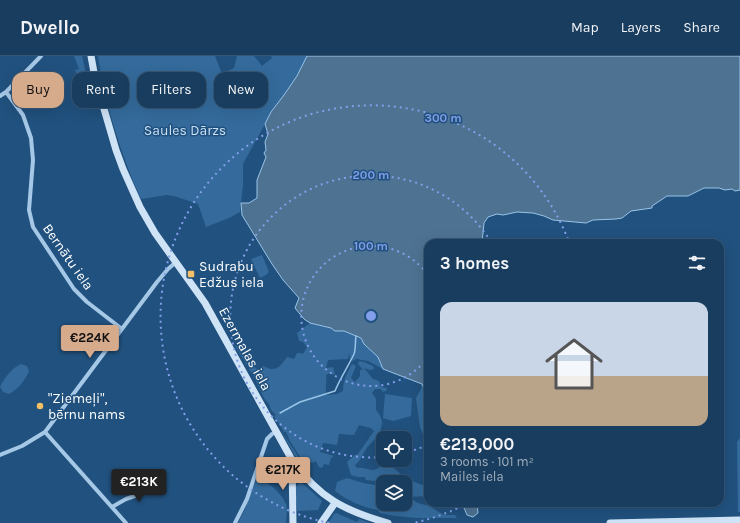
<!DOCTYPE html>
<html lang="en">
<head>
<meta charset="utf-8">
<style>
	:root { --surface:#193d5e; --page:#264867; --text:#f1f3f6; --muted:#9faebc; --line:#375673; --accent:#d6ab8b }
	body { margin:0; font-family:Karla,sans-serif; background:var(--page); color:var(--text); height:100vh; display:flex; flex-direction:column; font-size:15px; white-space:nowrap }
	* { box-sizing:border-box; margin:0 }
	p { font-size:13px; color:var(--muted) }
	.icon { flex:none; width:22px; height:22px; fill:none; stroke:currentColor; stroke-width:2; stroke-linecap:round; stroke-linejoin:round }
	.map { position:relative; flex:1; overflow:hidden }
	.side { position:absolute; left:424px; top:183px; width:300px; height:268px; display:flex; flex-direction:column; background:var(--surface); border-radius:12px; box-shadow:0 4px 16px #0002,0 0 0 1px var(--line) }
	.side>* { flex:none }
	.banner { position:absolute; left:12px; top:16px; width:352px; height:36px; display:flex; gap:8px }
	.fabs { position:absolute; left:376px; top:375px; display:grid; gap:8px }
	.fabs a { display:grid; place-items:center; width:36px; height:36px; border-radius:8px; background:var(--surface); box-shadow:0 4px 16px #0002,0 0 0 1px var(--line); font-size:20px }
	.price { position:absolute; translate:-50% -34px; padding:0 9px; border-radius:4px; background:var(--accent); color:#111; font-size:13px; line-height:26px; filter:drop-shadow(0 1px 2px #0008) }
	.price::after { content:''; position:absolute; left:50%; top:24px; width:12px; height:9px; margin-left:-6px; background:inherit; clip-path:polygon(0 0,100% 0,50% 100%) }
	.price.selected { background:#222; color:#fff }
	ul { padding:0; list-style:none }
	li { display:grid; align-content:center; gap:8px; height:212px; padding:0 16px }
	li+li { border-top:1px solid var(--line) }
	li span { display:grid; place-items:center; height:124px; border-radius:12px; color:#555 }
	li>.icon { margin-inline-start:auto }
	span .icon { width:72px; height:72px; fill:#fffc; stroke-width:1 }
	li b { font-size:17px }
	h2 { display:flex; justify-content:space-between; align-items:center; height:48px; padding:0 16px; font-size:17px }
	.chip { padding:0 14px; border-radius:12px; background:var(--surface); box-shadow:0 4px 16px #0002,0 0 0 1px var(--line); font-size:14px; line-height:36px }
	.chip.selected { background:var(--accent); color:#111 }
	header { display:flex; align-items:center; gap:24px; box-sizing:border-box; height:56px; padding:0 20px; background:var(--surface); border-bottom:1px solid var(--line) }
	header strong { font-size:19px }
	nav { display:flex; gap:22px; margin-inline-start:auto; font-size:14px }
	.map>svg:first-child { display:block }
	.green { fill:#346b9c; fill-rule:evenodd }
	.water { fill:#4e7292; stroke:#99c4e8 }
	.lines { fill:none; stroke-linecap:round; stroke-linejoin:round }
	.stream { stroke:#99c4e8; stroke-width:1.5 }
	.street { stroke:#a5c8e7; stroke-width:4 }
	.secondary { stroke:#cfe3f6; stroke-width:7 }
	.ring { fill:none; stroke:#839eea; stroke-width:2; stroke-dasharray:2 4 }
	.poi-dot { fill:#f3bf67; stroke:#21517e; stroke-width:1.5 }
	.labels { text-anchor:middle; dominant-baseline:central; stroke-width:3; stroke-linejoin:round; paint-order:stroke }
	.park-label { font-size:14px; fill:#c9e0f5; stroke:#21517e }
	.street-label { font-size:14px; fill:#fff; stroke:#21517e }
	.poi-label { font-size:14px; fill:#fff; stroke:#21517e; text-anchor:start }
	.centre { fill:#839eea; stroke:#21517e; stroke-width:2 }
	.ring-label { font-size:12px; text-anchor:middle; font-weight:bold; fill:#839eea; stroke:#21517e; stroke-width:3; stroke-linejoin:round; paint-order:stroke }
</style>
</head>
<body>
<header>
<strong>Dwello</strong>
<nav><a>Map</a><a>Layers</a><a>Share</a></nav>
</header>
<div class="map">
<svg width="740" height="467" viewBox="0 0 740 467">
	<rect width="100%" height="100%" fill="#21517e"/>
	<!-- green -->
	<path class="green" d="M74,0h8l5,22 -5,1 -5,-5 -2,-4 4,-1z
		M98,0h117l7,18 12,-6 3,-12h17l8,10 10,-8 -1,-2h36l-10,20 -13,19 -13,17 -6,12 -22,40v21l-3,27 -11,6 -23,9 -8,-23 -24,-8 -7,-1 -26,4c-20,-44 -36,-95 -43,-143z
		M262,199l7,17 -3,3 -6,3 -9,-19z
		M310,267l21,5 4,3h9l17,7 3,6 14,13 5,12 -15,-8 -12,-2 -3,2 -3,-2 -1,-6 -1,6 -20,1 -2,8 7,-1 2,8 -5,-2 -4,2c1,8 -1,13 0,20l11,-1 6,-3c0,-11 4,-18 9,-27l4,2 -5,12 4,4 5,-6v-6h3l-5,-6 1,-3 5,1 9,4 1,3 -4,1 -6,-2 9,11 6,2 2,6 6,1 -1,3 -3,1 -2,-3h-6l-3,4 4,6v11c14,16 0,27 -10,39 -4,6 -5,11 -11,16l2,3c6,-1 10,2 16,2 3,0 6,-3 9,-4 9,-2 17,5 21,12l25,9v9l-20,1 10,6 11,3 15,9h11l2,3c-26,0 -52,1 -77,-5l-2,-3c-16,-3 -30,-9 -43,-19l2,-9 10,-4 16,5 12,2v-4l-9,-1 -1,-3h-7l-7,-2 -4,-13 8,-7 3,-1 16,-23 -3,-3 -12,-3 -5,10 -15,-1 -2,11 -14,-2 -3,9 14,4 -3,2 -2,7 -5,-1 -2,4 -3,-1 -3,-6 -4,2 -5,-3 -3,1 -2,-1 -12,-19 -4,-9h-2l-10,-16 2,-1 -5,-5 -2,-6 -5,-6 -11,-23 -18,-29 5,-3c2,4 6,8 8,12 3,7 2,10 9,14l1,3 5,-6c3,1 6,3 9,3 8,0 11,-7 15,-12l7,2 3,-6h4l2,1 4,-7 -4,-5 -4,-1 -2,-8zM383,426h22v22h-22z
		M21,308l6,2 2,5c-3,9 -12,19 -20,23l-6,-2 -3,-5c4,-9 12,-19 21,-23z
		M422,328l6,13v49l-8,-19 -4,-29 5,-9z
		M385,338l27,4 -1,18 -18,5 -10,-3z
		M278,370l25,38 6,8 -1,1 -11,-14z
		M740,382v74h-2l-1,-70z
		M257,422c11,4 24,14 29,26 2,4 0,14 0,19h-48l6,-12z
		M301,426l21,19 -4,9 -21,1 -2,-24z
		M336,457l21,9 2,-3 11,4h-42l6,-9z"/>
	<!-- water -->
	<path class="water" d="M307,0h433v134l-5,1 -3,-2 -7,1 -6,-2h-15l-16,8h-21l-15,10v2l-21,3 -9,7 -6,1 -23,1 -7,3 -33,-3 -9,-4 -11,-3 -16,-1 -14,3 -6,-1 -9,3 -4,6 -2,20h-54v154l-6,-13 -39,-15 -5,-12 -14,-13 -3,-6 -17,-7h-9l-4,-3 -21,-5 -6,-4 -9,-11 4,-10 -16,-18 -11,-16 -30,-49 -1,-12h8l8,-5v-18l9,-23 -2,-4 2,-3 -1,-8 3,-8 -3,-10 6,-12 13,-17 13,-19z
		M462,447h15l1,10 -5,4 -6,-2z"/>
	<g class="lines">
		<!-- stream -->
		<path class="stream" d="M280,357l20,-11 35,-11c5,-13 13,-24 19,-37 2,-5 1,-13 2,-18"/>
		<!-- street -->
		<path class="street" d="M6,36l17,23 8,23 2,22 -4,50 4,17 41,62 13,13 35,27
			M0,40l6,-4 35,-36
			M45,376l81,91
			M0,399l22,-9 23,-14 112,-150 11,-13 8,-7
			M112,451l14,-8 34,-12
			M235,467l12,-24 20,-60 5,-5 4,-2"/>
		<!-- secondary -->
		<path class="secondary" d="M91,0l4,22 21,72 7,19 17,38 15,26 50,70 87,157c27,38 53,51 96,63
			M292,405l1,62
			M321,467l14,-20
			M610,467l130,-3"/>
	</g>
	<!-- distance rings -->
	<g class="ring">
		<path d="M428 301A70 70 0 1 1 428 219"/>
		<path d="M427 389A141 141 0 0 1 405 397M382 401A141 141 0 1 1 491 186"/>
		<path d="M468 447A211 211 0 0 1 413 467M329 467A211 211 0 1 1 569 186"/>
	</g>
	<!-- markers -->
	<g class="poi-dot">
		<rect x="187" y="214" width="8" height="8" rx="2"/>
		<circle cx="40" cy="350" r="4"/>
	</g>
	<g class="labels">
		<!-- park labels -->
		<g class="park-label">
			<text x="185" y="74">Saules Dārzs</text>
		</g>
		<!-- street labels -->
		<g class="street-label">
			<text transform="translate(68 201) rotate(55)">Bernātu iela</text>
			<text transform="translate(245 293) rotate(61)">Ezermalas iela</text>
		</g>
		<!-- poi labels -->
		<g class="poi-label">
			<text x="199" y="210">Sudrabu<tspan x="199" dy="16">Edžus iela</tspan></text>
			<text x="48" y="342">"Ziemeļi",<tspan x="48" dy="16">bērnu nams</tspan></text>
		</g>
	</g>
	<circle cx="371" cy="260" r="6" class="centre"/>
	<g class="ring-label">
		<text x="443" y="66">300 m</text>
		<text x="371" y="123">200 m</text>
		<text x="371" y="194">100 m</text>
	</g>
</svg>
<div class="fabs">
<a><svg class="icon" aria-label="locate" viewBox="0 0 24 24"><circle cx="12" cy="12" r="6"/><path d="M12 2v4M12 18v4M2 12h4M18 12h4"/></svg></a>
<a><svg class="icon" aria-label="layers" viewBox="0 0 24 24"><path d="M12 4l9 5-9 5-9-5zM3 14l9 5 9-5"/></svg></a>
</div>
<b class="price" style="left:90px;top:303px">€224K</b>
<b class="price" style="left:283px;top:435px">€217K</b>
<b class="price selected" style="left:139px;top:447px">€213K</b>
<div class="banner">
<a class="chip selected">Buy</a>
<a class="chip">Rent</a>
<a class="chip">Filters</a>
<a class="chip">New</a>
</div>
<section class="side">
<h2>3 homes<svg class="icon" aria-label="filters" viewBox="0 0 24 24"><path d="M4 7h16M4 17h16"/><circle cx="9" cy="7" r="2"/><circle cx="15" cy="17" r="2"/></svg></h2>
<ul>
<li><span style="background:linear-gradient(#c9d6e8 60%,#b9a48a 0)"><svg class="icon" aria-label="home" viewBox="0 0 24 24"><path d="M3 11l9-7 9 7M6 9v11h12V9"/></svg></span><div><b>€213,000</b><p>3 rooms · 101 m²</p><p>Mailes iela</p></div></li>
</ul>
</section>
</div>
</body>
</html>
